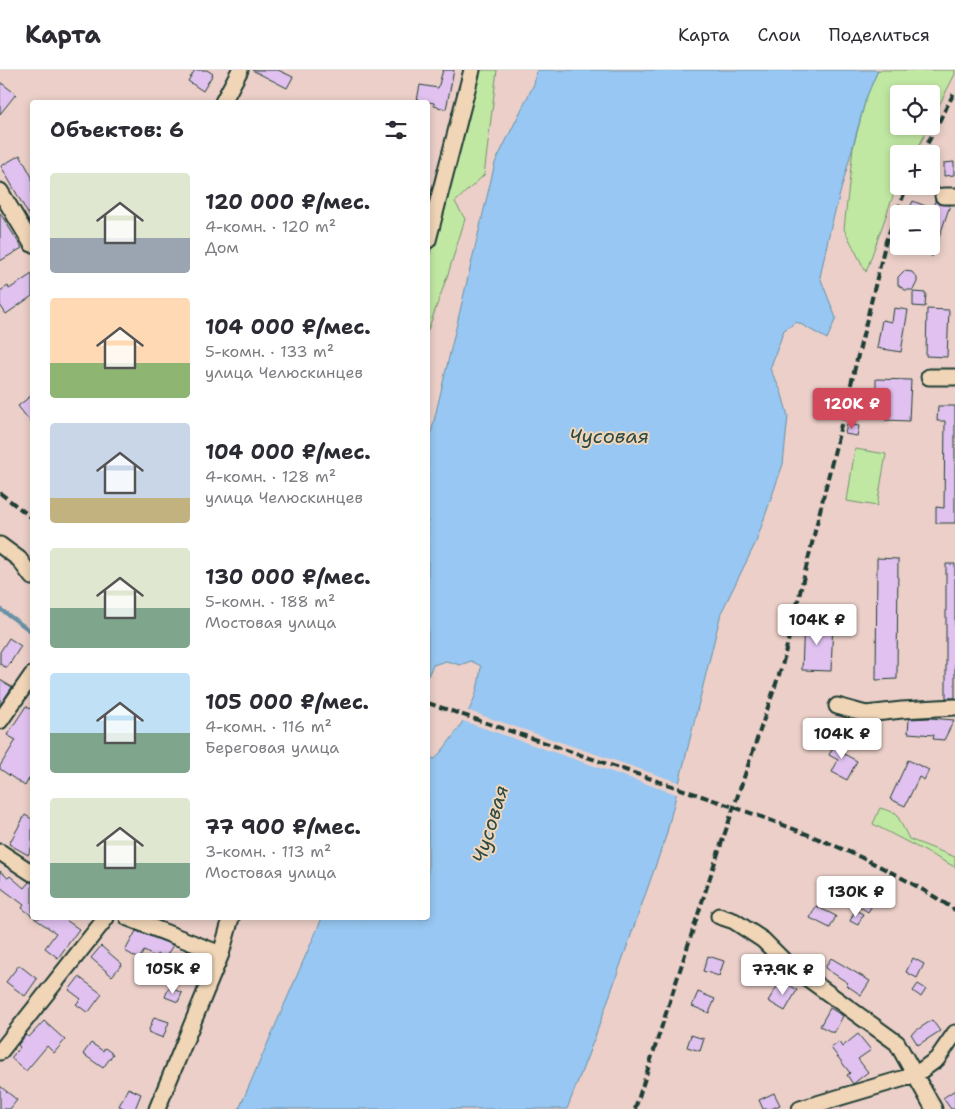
<!DOCTYPE html>
<html lang="ru">
<head>
<meta charset="utf-8">
<style>
	:root { --surface:#fff; --page:#f7f7f7; --text:#2b2b33; --muted:#7c7c81; --line:#e1e1e2; --accent:#d1495b }
	body { margin:0; font-family:"Shantell Sans",sans-serif; background:var(--page); color:var(--text); height:100vh; display:flex; flex-direction:column; font-size:19px; white-space:nowrap }
	* { box-sizing:border-box; margin:0 }
	p { font-size:16px; color:var(--muted) }
	.icon { flex:none; width:28px; height:28px; fill:none; stroke:currentColor; stroke-width:2; stroke-linecap:round; stroke-linejoin:round }
	.map { position:relative; flex:1; overflow:hidden }
	.drawer { position:absolute; left:30px; top:30px; width:400px; height:820px; display:flex; flex-direction:column; background:var(--surface); border-radius:5px; box-shadow:0 2px 8px #0003 }
	.drawer>* { flex:none }
	.controls { position:absolute; left:890px; top:15px; display:grid; gap:10px }
	.controls a { display:grid; place-items:center; width:50px; height:50px; border-radius:5px; background:var(--surface); box-shadow:0 2px 8px #0003; font-size:25px }
	.price { position:absolute; translate:-50% -42px; padding:0 11px; border-radius:5px; background:#fff; color:#222; font-size:16px; line-height:32px; filter:drop-shadow(0 1px 2px #0008) }
	.price::after { content:''; position:absolute; left:50%; top:30px; width:15px; height:11px; margin-left:-8px; background:inherit; clip-path:polygon(0 0,100% 0,50% 100%) }
	.price.active { background:var(--accent); color:#fff }
	ul { padding:0; list-style:none }
	li { display:flex; align-items:center; gap:15px; height:125px; padding:0 20px }
	li span { display:grid; place-items:center; flex:none; width:140px; height:100px; border-radius:5px; color:#555 }
	li>.icon { margin-inline-start:auto }
	span .icon { width:60px; height:60px; fill:#fffc; stroke-width:1 }
	li b { font-size:21px }
	h2 { display:flex; justify-content:space-between; align-items:center; height:60px; padding:0 20px; font-size:21px }
	header { display:flex; align-items:center; gap:30px; box-sizing:border-box; height:70px; padding:0 25px; background:var(--surface); border-bottom:1px solid var(--line) }
	header strong { font-size:24px }
	nav { display:flex; gap:28px; margin-inline-start:auto; font-size:18px }
	.map>svg:first-child { display:block }
	.green { fill:#c1e8a3; stroke:#70926c }
	.water { fill:#97c7f2; stroke:#6790a6 }
	.pier { fill:#ebcfc8 }
	.lines { fill:none; stroke-linecap:round; stroke-linejoin:round }
	.stream { stroke:#6790a6; stroke-width:4 }
	.building { fill:#e0c1ef; stroke:#1f3d34 }
	.minor-casing { stroke:#1f3d34; stroke-width:19 }
	.minor { stroke:#f0d5b7; stroke-width:15 }
	.rail { stroke:#1f3d34; stroke-width:4; stroke-dasharray:8 4; stroke-linecap:butt }
	.labels { text-anchor:middle; dominant-baseline:central; stroke-width:4; stroke-linejoin:round; paint-order:stroke }
	.water-label { font-size:20px; font-style:italic; fill:#2b4b47; stroke:#f0d5b7 }
</style>
</head>
<body>
<header>
<strong>Карта</strong>
<nav><a>Карта</a><a>Слои</a><a>Поделиться</a></nav>
</header>
<div class="map">
<svg width="955" height="1039" viewBox="0 0 955 1039">
	<rect width="100%" height="100%" fill="#ebcfc8"/>
	<filter id="ink" filterUnits="userSpaceOnUse"><feTurbulence type="fractalNoise" baseFrequency=".02" numOctaves="2"/><feDisplacementMap in="SourceGraphic" scale="10" xChannelSelector="R" yChannelSelector="G"/><feConvolveMatrix kernelMatrix="1 2 1 2 8 2 1 2 1" color-interpolation-filters="sRGB"/></filter>
	<g filter="url(#ink)">
		<!-- green -->
		<path class="green" d="M477,0h20l-13,105 -29,27 10,17 -17,55 -20,56v-44l1,-4 -1,-19z
			M878,0h77v4l-24,47v-27h-32v32h30l-14,28h-16v32l-6,10 -27,76 -22,-43 9,-81 13,-50z
			M855,379l31,5 -9,52 -30,-5z
			M880,738l16,5 13,26 46,18v10l-82,-43z"/>
		<!-- water -->
		<path class="water" d="M537,0h341l-12,28 -36,132 -10,47 16,41 -9,21 -30,-17 -13,8 -14,39 11,22 7,25 -5,48 -27,78 -35,71 -55,223 -71,201 -28,72h-328l83,-191h106v-161l7,2c15,-17 37,-47 42,-70 2,-7 3,-15 4,-23l-10,-5 -11,4 -14,-4 -13,4 -5,11v-230l67,-283 39,-79z"/>
		<!-- pier -->
		<path class="pier" d="M466,640l215,73 -2,12 -219,-75z"/>
		<g class="lines">
			<!-- stream -->
			<path class="stream" d="M0,539l32,23"/>
		</g>
		<!-- building -->
		<path class="building" d="M195,0h12l6,4 -10,17 -15,-10z
			M252,0h26l15,7 -6,11z
			M443,0h11l-8,39 -12,-3v-3l-17,-3 3,-15 18,3z
			M0,12l16,12 -16,20z
			M20,85l12,22v44l-31,-55z
			M954,92v13l-10,1v-13z
			M913,131l20,8 2,-8 4,3 11,1 -17,51h-2v-42h-24z
			M0,143l22,35 -22,13z
			M904,201l8,1 5,6v4l-4,8h-8l-7,-5v-8z
			M32,204v22l-26,18 -6,-9v-14l8,-5 1,3z
			M913,222l13,1 -1,14 -12,-1z
			M894,238l14,2 -7,42 -24,-4 5,-28 10,2z
			M927,239l22,1 -2,47 -21,-1z
			M876,309l35,1 -2,41 -24,-1v-7l-18,-1 1,-10h-6l1,-14h13z
			M32,325v29l-14,-18z
			M938,336h17v117h-19v-16l8,1 1,-87h-8z
			M847,354l12,2 -2,10 -12,-2z
			M877,488l21,1 -1,120 -21,1z
			M946,494h9v134h-9z
			M804,551l29,1 -2,49 -29,-1z
			M9,568l12,8 -14,22 -7,-4v-12z
			M0,610l12,7 -12,18z
			M26,636l6,4v63l-7,13 -25,-17v-3l16,-26 -9,-5z
			M930,648l24,2 -10,20 -11,-1 1,-4 -26,-2 1,-14z
			M838,668l9,5 -5,10 15,8 -10,19 -15,-8 6,-12 -9,-5z
			M908,690l21,10 -5,10 -5,-3 -14,29 -15,-7z
			M25,745l7,4v27l-4,9 -19,-11z
			M0,801l8,7 2,-2 14,12 5,-6h3v34l-10,-8 2,-3 -24,-18z
			M868,824l8,5 -8,13 -8,-5z
			M816,836l20,10 -6,12 -20,-10z
			M855,840l8,4 -5,11 -8,-4z
			M34,848h29l16,11 -21,29 -13,-10 11,-15z
			M136,861l37,14 -8,13 -8,-4 -2,3 -11,-6 -5,8 -14,-8z
			M101,876l21,18 -10,12 -21,-18z
			M186,881l19,7 -6,14 -18,-8z
			M708,886l16,5 -5,15 -16,-5z
			M831,888l39,23 -9,14 -15,-10 2,-2 -23,-15z
			M913,888l11,6 -7,14 -11,-6z
			M19,895l18,14 -12,17 -19,-14z
			M79,907l23,17 -14,19 -12,-9 5,-5 -12,-9z
			M781,910l16,10 -12,21 -17,-10z
			M918,914l8,5 -5,8 -8,-6z
			M169,917l13,6 -4,9 -13,-5z
			M698,922l17,7 -6,14 -17,-7z
			M830,938l13,8 -9,17 -14,-7z
			M154,947l15,5 -6,16 -15,-6z
			M932,950l8,11 -22,14 -7,-11z
			M44,951l21,19 -11,13 -7,-7 -21,25 -15,-13 9,-11 -2,-2 8,-10 3,2z
			M858,964l13,16 -13,9 10,13 -15,12 -6,-9 3,-2 -19,-25 8,-6 3,5z
			M691,965l13,4 -4,12 -13,-4z
			M91,973l12,8 2,-3 8,6 -10,14 -20,-14z
			M0,1016l17,14 -7,9h-10z
			M128,1018l13,6 -6,15h-9l-7,-3z
			M955,1020v19h-4l-8,-11z
			M774,1023l6,12 -9,4h-8l-4,-9z"/>
		<g class="lines">
			<defs>
				<path id="minor" d="M223,32l17,-32
					M0,121l32,53
					M943,126h12
					M428,170l44,-170
					M929,307h26
					M0,475l19,14 13,18
					M837,636l29,8 36,-4 53,-3
					M0,651l32,-46
					M0,782l32,21
					M719,846l15,5 29,19 22,22 112,81 37,66
					M128,848l93,36
					M0,982l106,-134
					M157,1039l64,-155 10,-36
					M800,1039l115,-34 22,-16 18,-26"/>
			</defs>
			<!-- minor casing -->
			<use href="#minor" class="minor-casing"/>
			<!-- minor -->
			<use href="#minor" class="minor"/>
			<!-- rail -->
			<path class="rail" d="M922,84l33,-63
				M0,423l32,25
				M428,633c82,28 165,56 247,84 97,33 194,65 280,123
				M635,1039l78,-241 69,-202 104,-425 21,-55"/>
		</g>
	</g>
	<g class="labels">
		<!-- water labels -->
		<g class="water-label">
			<text x="609" y="366">Чусовая</text>
			<text transform="translate(490 754) rotate(-73)">Чусовая</text>
		</g>
	</g>
</svg>
<div class="controls">
<a><svg class="icon" aria-label="locate" viewBox="0 0 24 24"><circle cx="12" cy="12" r="6"/><path d="M12 2v4M12 18v4M2 12h4M18 12h4"/></svg></a>
<a>+</a>
<a>−</a>
</div>
<b class="price active" style="left:852px;top:360px">120K ₽</b>
<b class="price" style="left:817px;top:576px">104K ₽</b>
<b class="price" style="left:842px;top:690px">104K ₽</b>
<b class="price" style="left:856px;top:848px">130K ₽</b>
<b class="price" style="left:173px;top:925px">105K ₽</b>
<b class="price" style="left:783px;top:926px">77.9K ₽</b>
<section class="drawer">
<h2>Объектов: 6<svg class="icon" aria-label="filters" viewBox="0 0 24 24"><path d="M4 7h16M4 17h16"/><circle cx="9" cy="7" r="2"/><circle cx="15" cy="17" r="2"/></svg></h2>
<ul>
<li><span style="background:linear-gradient(#dfe7d0 65%,#9aa5b1 0)"><svg class="icon" aria-label="home" viewBox="0 0 24 24"><path d="M3 11l9-7 9 7M6 9v11h12V9"/></svg></span><div><b>120 000 ₽/мес.</b><p>4-комн. · 120 m²</p><p>Дом</p></div></li>
<li><span style="background:linear-gradient(#ffd9b3 65%,#8fb573 0)"><svg class="icon" aria-label="home" viewBox="0 0 24 24"><path d="M3 11l9-7 9 7M6 9v11h12V9"/></svg></span><div><b>104 000 ₽/мес.</b><p>5-комн. · 133 m²</p><p>улица Челюскинцев</p></div></li>
<li><span style="background:linear-gradient(#c9d6e8 75%,#c2b280 0)"><svg class="icon" aria-label="home" viewBox="0 0 24 24"><path d="M3 11l9-7 9 7M6 9v11h12V9"/></svg></span><div><b>104 000 ₽/мес.</b><p>4-комн. · 128 m²</p><p>улица Челюскинцев</p></div></li>
<li><span style="background:linear-gradient(#dfe7d0 60%,#7fa58c 0)"><svg class="icon" aria-label="home" viewBox="0 0 24 24"><path d="M3 11l9-7 9 7M6 9v11h12V9"/></svg></span><div><b>130 000 ₽/мес.</b><p>5-комн. · 188 m²</p><p>Мостовая улица</p></div></li>
<li><span style="background:linear-gradient(#bfe0f5 60%,#7fa58c 0)"><svg class="icon" aria-label="home" viewBox="0 0 24 24"><path d="M3 11l9-7 9 7M6 9v11h12V9"/></svg></span><div><b>105 000 ₽/мес.</b><p>4-комн. · 116 m²</p><p>Береговая улица</p></div></li>
<li><span style="background:linear-gradient(#dfe7d0 65%,#7fa58c 0)"><svg class="icon" aria-label="home" viewBox="0 0 24 24"><path d="M3 11l9-7 9 7M6 9v11h12V9"/></svg></span><div><b>77 900 ₽/мес.</b><p>3-комн. · 113 m²</p><p>Мостовая улица</p></div></li>
</ul>
</section>
</div>
</body>
</html>
